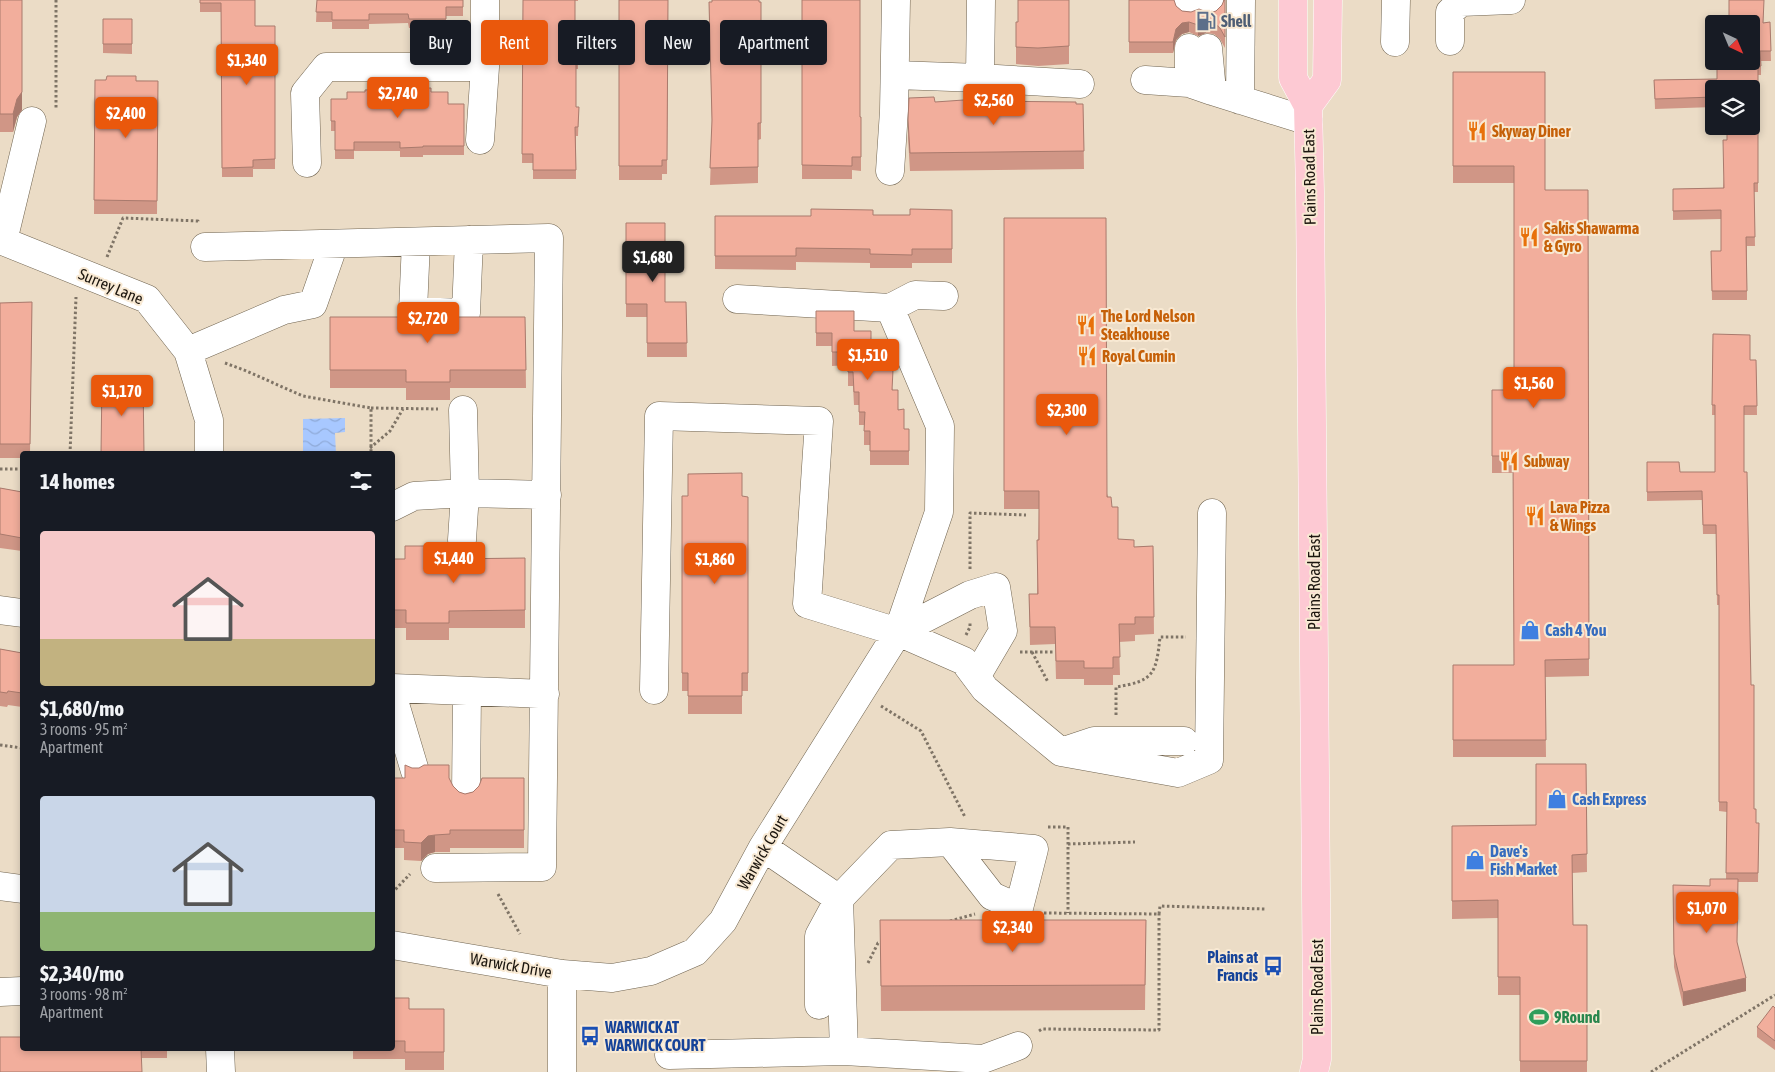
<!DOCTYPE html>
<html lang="en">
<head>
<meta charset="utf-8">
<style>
	:root { --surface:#171b24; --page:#20242c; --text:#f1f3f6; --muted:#9ea1a6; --accent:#ea580c }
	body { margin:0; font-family:"Asap Condensed",sans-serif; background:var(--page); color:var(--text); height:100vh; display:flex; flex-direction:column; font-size:19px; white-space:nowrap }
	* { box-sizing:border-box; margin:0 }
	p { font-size:16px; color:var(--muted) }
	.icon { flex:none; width:28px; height:28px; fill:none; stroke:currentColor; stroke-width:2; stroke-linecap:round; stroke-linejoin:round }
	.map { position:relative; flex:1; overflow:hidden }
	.panel { position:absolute; left:20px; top:451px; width:375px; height:600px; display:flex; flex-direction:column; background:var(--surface); border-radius:5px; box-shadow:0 2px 8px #0003 }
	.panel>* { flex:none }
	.guide { position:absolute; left:410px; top:20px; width:475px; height:45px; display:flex; gap:10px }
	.needle { width:32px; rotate:136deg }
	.tools { position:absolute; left:1705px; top:15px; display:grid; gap:10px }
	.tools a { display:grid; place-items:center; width:55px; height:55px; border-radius:5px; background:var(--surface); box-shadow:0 2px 8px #0003; font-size:25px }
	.price { position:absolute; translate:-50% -42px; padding:0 11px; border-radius:5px; background:var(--accent); color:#fff; font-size:16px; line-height:32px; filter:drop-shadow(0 1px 2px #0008) }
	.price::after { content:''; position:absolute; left:50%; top:30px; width:15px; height:11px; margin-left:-8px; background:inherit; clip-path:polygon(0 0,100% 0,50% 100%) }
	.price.selected { background:#222; color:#fff }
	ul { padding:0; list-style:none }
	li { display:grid; align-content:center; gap:10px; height:265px; padding:0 20px }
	li span { display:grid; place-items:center; height:155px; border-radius:5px; color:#555 }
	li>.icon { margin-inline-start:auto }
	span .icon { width:90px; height:90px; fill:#fffc; stroke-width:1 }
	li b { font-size:21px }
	h2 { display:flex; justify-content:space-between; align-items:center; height:60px; padding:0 20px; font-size:21px }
	.chip { padding:0 18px; border-radius:5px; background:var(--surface); box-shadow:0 2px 8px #0003; font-size:18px; line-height:45px }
	.chip.selected { background:var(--accent); color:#fff }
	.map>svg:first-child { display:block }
	.water { fill:url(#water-waves) }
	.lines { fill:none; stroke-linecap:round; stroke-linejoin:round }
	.minor-casing { stroke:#706450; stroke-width:29 }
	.major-casing { stroke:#fff; stroke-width:29 }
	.path { stroke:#7f7466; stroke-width:3; stroke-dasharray:2.5 2.5; stroke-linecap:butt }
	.minor { stroke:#fff; stroke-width:28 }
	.major { stroke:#fdc9d3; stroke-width:28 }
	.wall { fill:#d09686 }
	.shaded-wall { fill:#a97a6d }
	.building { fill:#f2ae9c; stroke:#a97a6d }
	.labels { text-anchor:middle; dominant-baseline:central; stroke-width:4; stroke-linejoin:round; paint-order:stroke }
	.service-label { font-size:16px; font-weight:bold; fill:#4e5e75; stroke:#f8e9d3; text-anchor:start }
	.food-label { font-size:16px; font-weight:bold; fill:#c56008; stroke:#f8e9d3; text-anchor:start }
	.street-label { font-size:16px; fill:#1b150e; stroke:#f8e9d3 }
	.shop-label { font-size:16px; font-weight:bold; fill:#366cbe; stroke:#f8e9d3; text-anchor:start }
	.transit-label { font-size:16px; font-weight:bold; fill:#164399; stroke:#f8e9d3; text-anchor:end }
	.leisure-label { font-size:16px; font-weight:bold; fill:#27864d; stroke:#f8e9d3; text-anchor:start }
</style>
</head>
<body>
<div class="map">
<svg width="1775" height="1072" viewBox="0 0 1775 1072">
	<defs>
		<pattern id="water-waves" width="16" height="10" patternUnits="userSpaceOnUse" patternTransform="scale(1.25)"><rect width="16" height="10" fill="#a8c8ff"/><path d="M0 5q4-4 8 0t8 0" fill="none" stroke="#90abd9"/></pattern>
	</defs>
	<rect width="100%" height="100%" fill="#ebdcc6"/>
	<!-- water -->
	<path class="water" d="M345,418v14l-10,1 1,21h-33v-35z"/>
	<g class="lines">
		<defs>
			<path id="minor" d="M1188,0l1,8
				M1209,0v8
				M1450,41v-29l11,-10 50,-2
				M1395,42l1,-42
				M1189,48v35l23,8
				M1208,48l4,43 96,30
				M895,75l85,3 100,6
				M980,78l1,-78
				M1145,80l44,3
				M1240,100l1,-100
				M480,140l5,-73v-67
				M307,163l-2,-70 21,-26h159
				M890,171l4,-60 2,-111
				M0,240l147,59 41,52 21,69v34
				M3,241l29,-120
				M416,242l-3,69 53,2 3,-73
				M205,247l344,-9 -7,629 -107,1
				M890,308l25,-13 29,1
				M188,351l96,-41 29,-6 21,-60
				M392,507l22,-11 51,-3 82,2
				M462,540l3,-47 -2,-83
				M0,610l22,3
				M898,632l72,-37 26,-8 7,44 -27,46
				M392,688l153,6
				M654,690l5,-274 160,5 -12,183 91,28 66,29 21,28 76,63 117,21 31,-13 3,-247
				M392,694l23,77
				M1070,749l24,-8h90
				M466,796l1,-105
				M763,847l76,52 52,-54 59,-3 42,54 27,12 15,-59 -84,-7
				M0,886l22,3
				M839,899l5,152
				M392,945l170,29 50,4 39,-7 44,-19 28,-31 40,-74 135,-215 41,-120 1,-86 -50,-118 -153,-9
				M562,974v98
				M0,992l22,-1
				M819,1005v-69l20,-37
				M220,1049l1,23
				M669,1055l175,-4 139,8 35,-13"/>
			<path id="major" d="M1293,0v78l15,28 2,86 7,819v48l-3,13
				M1308,106l19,-26 1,-80"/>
		</defs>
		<!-- minor casing -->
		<use href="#minor" class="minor-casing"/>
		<!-- major casing -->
		<use href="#major" class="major-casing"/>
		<!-- path -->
		<path class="path" d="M56,0v109
			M107,257l16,-39 75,3v1
			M225,363l19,7 59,26 68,12v46
			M371,408l67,1
			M370,448l20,-17 13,-22
			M70,454l6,-157
			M0,469h22
			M970,569v-56l56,2
			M966,635l4,-8v-5
			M1020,652h34
			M1032,652l16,30
			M881,706l40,25 44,86
			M1116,715v-28c38,-6 40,-13 44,-50h26
			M0,745l22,3
			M1048,827h20v86
			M1068,844l67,-2
			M392,893l18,-19
			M498,894l22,40
			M1044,913l115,1 1,-8 105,3
			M950,921l25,-7
			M868,963l10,-20 6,-2
			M1039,1031l3,-2 117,1v-116
			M1651,1072l124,-77"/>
		<!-- minor -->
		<use href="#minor" class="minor"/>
		<!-- major -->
		<use href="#major" class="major"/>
	</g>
	<!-- wall -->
	<path class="wall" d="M0,0l22,110 -5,7 -4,15h-13z
		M200,0h55v26h20v143h-22v8h-31l-1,-165h-21z
		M317,0h146v16h-17v12h-37l-1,-5 -39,1v5h-37v-7h-16z
		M523,0h55v1h-3v39h3v29h-2v38h3l-1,29h-2v43h-43v-16h-11z
		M619,0h49l-1,174h-5v6h-43z
		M802,0l58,117h1v54l-9,-1v9h-50z
		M1069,0v64l-31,2 -22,-2v-42h2z
		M1129,0l47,6 6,5 9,1 18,1 7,-2 6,-6 3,-5v48l-5,-9 -6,-5 -8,-1 -8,3 -9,-4 -7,2 -6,6 -3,13h-44z
		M709,2h52v137l-3,1v43l-48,2 2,-58z
		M103,19h29v35l-29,-1z
		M1770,22l1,39h-10v14h-3v117h-4l1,54h-8v54h-35l-1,-49h10v-32l-48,1v-31l50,-1 4,-48 24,-51h-37v18l-59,2 -1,-29 63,-1 47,-56z
		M1453,72l92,118h43l1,486 -44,1 1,80h-93v-92h61l-1,-192h-21v-17l22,-66v-207h-61z
		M95,80l63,1 -1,133h-63z
		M365,92h66l17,12h16v51h-41v2h-23v-6h-46v8h-19v-28h-4v-32h16z
		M978,101l105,3 1,65 -174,2 -2,-33v-18l27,-18z
		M952,210v53h-40v5h-42v-5l-74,-1v8l-81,-1v-53h96l62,-1h37z
		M1004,218l108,289 6,32 16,8 19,-1 1,88 -19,1v6l-16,1 1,33h-7v10h-29v-6h-28l-1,-35 -25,1 -1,-51h8l2,-85h-35z
		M626,223l39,79h21l1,55h-40v-40h-21z
		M32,302l-2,152h-8v4h-22v-155z
		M412,309l38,8h75l1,71h-76v12h-44v-12h-76v-71h75z
		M816,311l38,20 33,39 17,59h5v36h-39v-20h-6v-20h-5v-20h-5l-1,-19h-5v-21l-16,1v-20h-16z
		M1713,334l37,26h6l1,55h-13v57l10,337 2,14h3l-1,59h-20l-1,60 9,49 -63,15 -9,-39 -1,-82 37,1 16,-7 1,-67 -8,-1v-206h-2l-1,-71h-13l-1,-34 -55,1v-39l33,10h35v-57h-3z
		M0,488l22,4v59l-22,-3z
		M742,496l6,18v177h-6v23h-54v-23h-6v-95z
		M525,558v70h-76v12h-43v-12h-14v-69z
		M0,649l22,4v54l-14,-2 -1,2 -7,-1z
		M1586,764l1,108 -15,1 1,52h14v147h-67v-77h-22v-77l-46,1v-93l84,-1z
		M412,768l37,10 4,8 6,6 6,2 59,-16v70h-74v4h-15l-7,2 -7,7 -17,-1v-12h-12v-70h13z
		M880,920h266l-1,90 -264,1z
		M392,998l17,11h35v61h-39v-11h-52v-10h39z
		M1775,1008v42l-18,-13v-10z
		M22,1049h145v9h-26z"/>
	<!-- shaded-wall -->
	<path class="shaded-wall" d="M22,0v110l-5,7 -4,15v-18z
		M1189,22v10l-7,2 -6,6 -3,13v-11l3,-13 6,-6z
		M1206,22v11l-8,3v-11z
		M435,835v17l-7,2 -7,7v-18l7,-7z
		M1746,978v13l-63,15v-14z"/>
	<!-- building -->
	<path class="building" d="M0,0h22v92l-5,7 -4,15h-13z
		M200,0h55v26h20v133l-22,1v7l-31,1 -1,-165h-21z
		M317,0h146v7h-17v12h-37l-1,-5h-39v6h-37v-8h-16z
		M523,0h52v40h3v19h-2v48h3l-1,20h-3l1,43h-43v-16h-11z
		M619,0h49l-1,160h-5v6h-43z
		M712,0h47v2h2v121h-3v44l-48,1 2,-48 -3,-118h3z
		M802,0h58v117h1v40h-9v9l-50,-1z
		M1018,0h51v46l-31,2 -22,-1v-25h2z
		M1129,0h45l2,6 6,5 9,1 8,-3 10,4 7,-2 6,-6 2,-5h1v37l-5,-9 -6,-5 -8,-1 -8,3 -9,-3 -7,1 -6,6 -3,13h-44z
		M1729,0h35l-1,23 7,-1 1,29h-11l1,15h-3v117h-4l1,54h-9l1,54h-35l-1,-40h10v-41l-48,1v-22l51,-1 -1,-48h4v-14h24v-37h-37v8l-59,2 -1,-19 63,-1v-18h34v-37h-24v-4h2z
		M103,19h29v25h-29z
		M1453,72h92v118h43l1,469 -44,1 1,80h-93v-75h61l-1,-209h-21v-66h22v-224h-61z
		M107,76h29v5h22l-1,120 -63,-1 1,-120h11z
		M431,88v4h17v12h16v42h-41v1l-23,1v-6h-46v8h-19v-29h-4v-22h16v-7h18v-2z
		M934,97l1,5 43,-3v2l98,1v2h7l1,47 -174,2 -2,-33 1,-22z
		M811,209l62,1v5h37v-6l42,1v39h-40v6l-42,-1v-5l-74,-1v8h-81v-40h96z
		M1004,218h102l1,279h4l1,10h6v32l16,1v7l19,-1 1,71h-19v7h-16l1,33h-7v11h-29v-7h-28l-1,-34h-25l-1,-33h9l-1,-54h2v-49h-35z
		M626,223h39v79h21l1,41h-40v-39h-21z
		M32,302l-2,142h-30v-141z
		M405,306l7,3 38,1v7h75l1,53h-76v12h-44v-12h-76v-53h75z
		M816,311h38v20h17v20h16v19h6l-1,20h6v20l6,-1v20h5v22h-39v-20h-6l1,-19h-6v-20h-5l-1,-20h-5v-20h-16v-19h-16z
		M1713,334l37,1v25h6l1,46h-13v66h3l4,213h3v124h2v14h3l-1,50h-32l1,-71h-8v-207h-2l-1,-70h-13l-1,-34 -55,1v-30h32l1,10h35v-67h-3z
		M102,380h41l1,74h-43z
		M742,473v23l6,1v176h-6v23h-54v-23h-6v-177h6v-22z
		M0,488l22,4v46l-22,-4z
		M405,546h44v13l76,-1v52l-76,1v12h-43v-13h-14v-51h13z
		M0,649l22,4v40l-14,-2 -1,2 -7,-1z
		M1536,764h50l1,90 -15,1 1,70h14v136h-67v-84h-22v-77l-46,1v-75l84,-1z
		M405,765l7,3h7l5,-3h25v13l4,8 6,6 6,2 8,-2 6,-6 3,-8h42v52h-74v4l-15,1 -7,1 -7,7 -17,-1v-12h-12v-52h13z
		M1710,879h28l-1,63 9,36 -63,14 -9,-38 -1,-69 37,1z
		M880,920h266l-1,65 -264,1z
		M392,998h17v11h35v43h-39v-11h-13z
		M1773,1006l2,2v33l-18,-14z
		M0,1037h22v12h119l1,23h-142z"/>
	<!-- icons -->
	<defs>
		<symbol id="fuel-bare" viewBox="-9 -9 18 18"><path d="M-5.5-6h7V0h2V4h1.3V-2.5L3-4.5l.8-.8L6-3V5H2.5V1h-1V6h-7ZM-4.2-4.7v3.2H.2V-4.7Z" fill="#5c6f8a" stroke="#f8e9d3" stroke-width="2.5" paint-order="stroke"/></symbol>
		<symbol id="restaurant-bare" viewBox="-9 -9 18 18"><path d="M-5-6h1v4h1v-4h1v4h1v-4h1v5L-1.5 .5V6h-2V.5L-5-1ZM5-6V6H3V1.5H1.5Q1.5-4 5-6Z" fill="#e8710a" stroke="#f8e9d3" stroke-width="2.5" paint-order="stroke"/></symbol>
		<symbol id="shop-bare" viewBox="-9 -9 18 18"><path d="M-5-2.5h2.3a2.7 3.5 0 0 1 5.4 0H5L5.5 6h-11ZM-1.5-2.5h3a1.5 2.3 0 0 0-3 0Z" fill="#3f7fe0" stroke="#f8e9d3" stroke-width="2.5" paint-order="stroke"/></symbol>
		<symbol id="bus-bare" viewBox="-9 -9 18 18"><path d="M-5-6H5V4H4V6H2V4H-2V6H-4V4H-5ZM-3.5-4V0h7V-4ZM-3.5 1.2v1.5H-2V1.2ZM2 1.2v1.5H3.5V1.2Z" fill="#1a4fb4" stroke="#f8e9d3" stroke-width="2.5" paint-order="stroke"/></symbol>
		<symbol id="stadium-bare" viewBox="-9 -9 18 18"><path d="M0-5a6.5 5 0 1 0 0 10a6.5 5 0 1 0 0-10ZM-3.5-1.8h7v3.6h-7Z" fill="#2e9e5b" stroke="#f8e9d3" stroke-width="2.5" paint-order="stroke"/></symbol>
	</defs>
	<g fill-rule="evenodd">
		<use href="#fuel-bare" x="1192" y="7" width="28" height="28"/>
		<use href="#restaurant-bare" x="1463" y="117" width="28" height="28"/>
		<use href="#restaurant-bare" x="1515" y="223" width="28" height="28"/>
		<use href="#restaurant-bare" x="1072" y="311" width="28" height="28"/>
		<use href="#restaurant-bare" x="1073" y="342" width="28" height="28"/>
		<use href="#restaurant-bare" x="1495" y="447" width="28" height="28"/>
		<use href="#restaurant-bare" x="1521" y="502" width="28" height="28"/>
		<use href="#shop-bare" x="1516" y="616" width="28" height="28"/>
		<use href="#shop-bare" x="1543" y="785" width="28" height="28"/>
		<use href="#shop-bare" x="1461" y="846" width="28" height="28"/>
		<use href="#bus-bare" x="1259" y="952" width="28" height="28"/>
		<use href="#stadium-bare" x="1525" y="1003" width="28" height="28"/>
		<use href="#bus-bare" x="576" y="1022" width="28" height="28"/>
	</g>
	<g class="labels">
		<!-- service labels -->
		<g class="service-label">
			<text x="1221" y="21">Shell</text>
		</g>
		<!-- food labels -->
		<g class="food-label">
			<text x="1492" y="131">Skyway Diner</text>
			<text x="1544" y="228">Sakis Shawarma<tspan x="1544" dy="18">&amp; Gyro</tspan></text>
			<text x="1101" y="316">The Lord Nelson<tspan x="1101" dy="18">Steakhouse</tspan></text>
			<text x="1102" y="356">Royal Cumin</text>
			<text x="1524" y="461">Subway</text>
			<text x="1550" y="507">Lava Pizza<tspan x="1550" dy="18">&amp; Wings</tspan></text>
		</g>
		<!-- street labels -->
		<g class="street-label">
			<text transform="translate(1309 177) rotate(-91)">Plains Road East</text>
			<text transform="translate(111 286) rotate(23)">Surrey Lane</text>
			<text transform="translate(1314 582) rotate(-90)">Plains Road East</text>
			<text transform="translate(762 852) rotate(-60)">Warwick Court</text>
			<text transform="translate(511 965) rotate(10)">Warwick Drive</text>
			<text transform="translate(1317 987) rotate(-90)">Plains Road East</text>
		</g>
		<!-- shop labels -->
		<g class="shop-label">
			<text x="1545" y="630">Cash 4 You</text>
			<text x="1572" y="799">Cash Express</text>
			<text x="1490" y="851">Dave's<tspan x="1490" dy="18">Fish Market</tspan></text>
		</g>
		<!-- transit labels -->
		<g class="transit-label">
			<text x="1258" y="957">Plains at<tspan x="1258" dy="18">Francis</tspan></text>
			<text x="605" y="1027" text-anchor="start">WARWICK AT<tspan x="605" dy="18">WARWICK COURT</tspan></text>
		</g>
		<!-- leisure labels -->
		<g class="leisure-label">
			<text x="1554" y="1017">9Round</text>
		</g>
	</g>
</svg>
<div class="tools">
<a><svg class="needle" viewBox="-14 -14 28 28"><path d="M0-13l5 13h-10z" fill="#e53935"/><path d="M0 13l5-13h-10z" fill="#9ea1a6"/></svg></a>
<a><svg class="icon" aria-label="layers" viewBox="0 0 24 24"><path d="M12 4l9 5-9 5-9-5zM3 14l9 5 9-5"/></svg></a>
</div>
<b class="price" style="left:247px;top:86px">$1,340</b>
<b class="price" style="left:398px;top:119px">$2,740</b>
<b class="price" style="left:994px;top:126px">$2,560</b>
<b class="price" style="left:126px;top:139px">$2,400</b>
<b class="price selected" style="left:653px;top:283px">$1,680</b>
<b class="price" style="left:428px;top:344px">$2,720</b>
<b class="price" style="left:868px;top:381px">$1,510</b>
<b class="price" style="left:1534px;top:409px">$1,560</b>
<b class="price" style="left:122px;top:417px">$1,170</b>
<b class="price" style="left:1067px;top:436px">$2,300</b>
<b class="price" style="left:454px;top:584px">$1,440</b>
<b class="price" style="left:715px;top:585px">$1,860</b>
<b class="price" style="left:1707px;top:934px">$1,070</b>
<b class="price" style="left:1013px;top:953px">$2,340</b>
<div class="guide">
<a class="chip">Buy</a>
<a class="chip selected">Rent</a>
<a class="chip">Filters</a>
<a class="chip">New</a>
<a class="chip">Apartment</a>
</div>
<section class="panel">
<h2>14 homes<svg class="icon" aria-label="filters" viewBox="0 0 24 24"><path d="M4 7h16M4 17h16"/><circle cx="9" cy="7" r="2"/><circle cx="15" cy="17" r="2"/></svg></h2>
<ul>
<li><span style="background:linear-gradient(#f6c9c9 70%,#c2b280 0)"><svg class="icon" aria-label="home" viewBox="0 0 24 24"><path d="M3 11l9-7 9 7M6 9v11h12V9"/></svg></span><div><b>$1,680/mo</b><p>3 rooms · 95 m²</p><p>Apartment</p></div></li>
<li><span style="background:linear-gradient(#c9d6e8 75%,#8fb573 0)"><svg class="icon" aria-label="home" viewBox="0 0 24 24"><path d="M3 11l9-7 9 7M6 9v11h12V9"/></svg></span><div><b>$2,340/mo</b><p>3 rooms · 98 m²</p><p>Apartment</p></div></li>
</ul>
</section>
</div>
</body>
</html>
